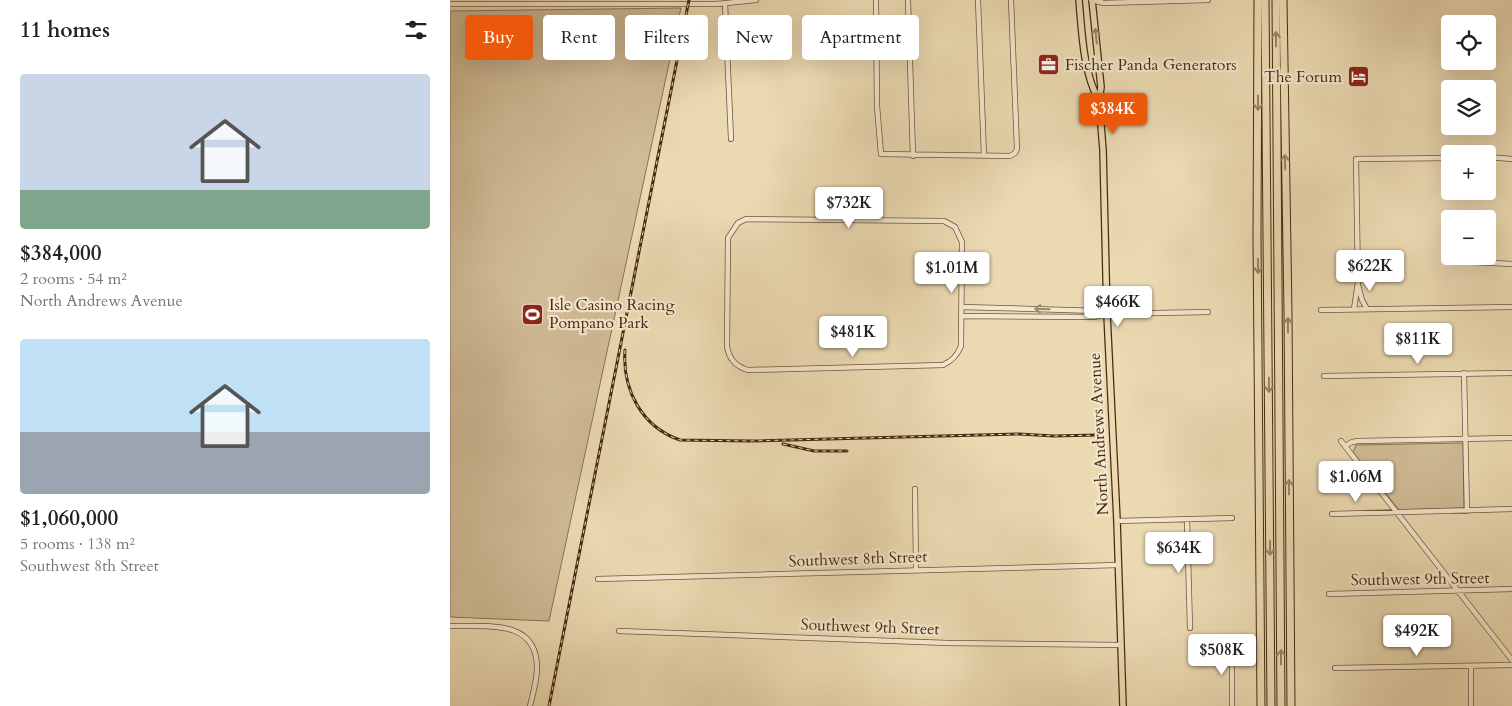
<!DOCTYPE html>
<html lang="en">
<head>
<meta charset="utf-8">
<style>
	:root { --surface:#fff; --page:#f2f2f2; --text:#202124; --muted:#757577; --accent:#ea580c }
	body { margin:0; font-family:Cardo,serif; background:var(--page); color:var(--text); height:100vh; display:flex; flex-direction:column; font-size:19px; white-space:nowrap }
	* { box-sizing:border-box; margin:0 }
	p { font-size:16px; color:var(--muted) }
	.icon { flex:none; width:28px; height:28px; fill:none; stroke:currentColor; stroke-width:2; stroke-linecap:round; stroke-linejoin:round }
	.map { position:relative; flex:1; overflow:hidden }
	.details { display:flex; flex-direction:column; background:var(--surface); width:450px }
	.details>* { flex:none }
	.banner { position:absolute; left:15px; top:15px; width:475px; height:45px; display:flex; gap:10px }
	.buttons { position:absolute; left:991px; top:15px; display:grid; gap:10px }
	.buttons a { display:grid; place-items:center; width:55px; height:55px; border-radius:5px; background:var(--surface); box-shadow:0 5px 20px #0002; font-size:25px }
	.price { position:absolute; translate:-50% -42px; padding:0 11px; border-radius:5px; background:#fff; color:#222; font-size:16px; line-height:32px; filter:drop-shadow(0 1px 2px #0008) }
	.price::after { content:''; position:absolute; left:50%; top:30px; width:15px; height:11px; margin-left:-8px; background:inherit; clip-path:polygon(0 0,100% 0,50% 100%) }
	.price.on { background:var(--accent); color:#fff }
	ul { padding:0; list-style:none }
	li { display:grid; align-content:center; gap:10px; height:265px; padding:0 20px }
	li span { display:grid; place-items:center; height:155px; border-radius:5px; color:#555 }
	li>.icon { margin-inline-start:auto }
	span .icon { width:90px; height:90px; fill:#fffc; stroke-width:1 }
	li b { font-size:21px }
	h2 { display:flex; justify-content:space-between; align-items:center; height:60px; padding:0 20px; font-size:21px }
	.chip { padding:0 18px; border-radius:5px; background:var(--surface); box-shadow:0 5px 20px #0002; font-size:18px; line-height:45px }
	.chip.on { background:var(--accent); color:#fff }
	main { display:flex; flex:1; min-height:0 }
	.map>svg:first-child { display:block }
	.green { fill:#cfbb96; stroke:#8b7254 }
	.lines { fill:none; stroke-linecap:round; stroke-linejoin:round }
	.minor-casing { stroke:#705639; stroke-width:6 }
	.major-casing { stroke:#472a11; stroke-width:8 }
	.highway-casing { stroke:#472a11; stroke-width:9 }
	.minor { stroke:#f2e6cc; stroke-width:4.5 }
	.major { stroke:#ebd9b1; stroke-width:5.5 }
	.highway { stroke:#ebd9b1; stroke-width:7 }
	.rail-casing { stroke:#472a11; stroke-width:3 }
	.rail { stroke:#f2e6cc; stroke-width:1; stroke-dasharray:4; stroke-linecap:butt }
	.oneway { stroke:#998261 }
	.oneway2 { stroke:#9c886e }
	.labels { text-anchor:middle; dominant-baseline:central; stroke-width:4.5; stroke-linejoin:round; paint-order:stroke }
	.poi-label { font-size:16px; fill:#472a11; stroke:#f2e6cc; text-anchor:start }
	.street-label { font-size:16px; fill:#472a11; stroke:#f2e6cc }
</style>
</head>
<body>
<main>
<section class="details">
<h2>11 homes<svg class="icon" aria-label="filters" viewBox="0 0 24 24"><path d="M4 7h16M4 17h16"/><circle cx="9" cy="7" r="2"/><circle cx="15" cy="17" r="2"/></svg></h2>
<ul>
<li><span style="background:linear-gradient(#c9d6e8 75%,#7fa58c 0)"><svg class="icon" aria-label="home" viewBox="0 0 24 24"><path d="M3 11l9-7 9 7M6 9v11h12V9"/></svg></span><div><b>$384,000</b><p>2 rooms · 54 m²</p><p>North Andrews Avenue</p></div></li>
<li><span style="background:linear-gradient(#bfe0f5 60%,#9aa5b1 0)"><svg class="icon" aria-label="home" viewBox="0 0 24 24"><path d="M3 11l9-7 9 7M6 9v11h12V9"/></svg></span><div><b>$1,060,000</b><p>5 rooms · 138 m²</p><p>Southwest 8th Street</p></div></li>
</ul>
</section>
<div class="map">
<svg width="1062" height="706" viewBox="0 0 1062 706">
	<rect width="100%" height="100%" fill="#ebd9b1"/>
	<filter id="stains"><feTurbulence type="fractalNoise" baseFrequency=".004" numOctaves="4"/><feColorMatrix values="0 0 0 0 .2 0 0 0 0 .09 0 0 0 0 .02 0 0 0 .5 -.17"/></filter>
	<radialGradient id="worn" r=".72"><stop offset=".6" stop-color="#630" stop-opacity="0"/><stop offset="1" stop-color="#630" stop-opacity=".3"/></radialGradient>
	<!-- green -->
	<path class="green" d="M231,8l-132,613 -99,-4v-606z
		M1013,443l1,65 -65,2 -46,-58 3,-7z"/>
	<g class="lines">
		<defs>
			<path id="minor" d="M426,0l1,106 4,48 129,2 5,-3 2,-4 -6,-149
				M458,0l5,156
				M528,0l6,156
				M641,0l13,3 104,-3
				M275,3l6,136
				M0,4h267l39,-4
				M1038,157l24,2
				M296,219l198,2 11,6 7,15 -1,104c-4,10 -9,15 -18,19l-195,5c-13,-4 -19,-11 -21,-24l1,-108 10,-15z
				M1002,261l60,3
				M908,285l4,15 5,9
				M512,307l138,4 6,3
				M904,309l4,-27 -2,-123 94,-1
				M871,310l191,-3
				M512,316l132,1 13,-3 101,-2
				M1014,373l3,138
				M874,376l188,-3
				M891,441l171,219
				M895,446l7,-4 6,-1 154,-3
				M465,489l1,81
				M882,514l180,-5
				M737,519l3,109
				M667,521l115,-3
				M148,579l520,-14
				M879,594l183,-5
				M0,626c36,1 87,-8 87,42 0,12 -4,26 -7,38
				M169,631l329,12 173,2
				M1021,666v40
				M885,668l177,-3
				M782,706v-60"/>
			<path id="major" d="M629,0c3,33 4,72 20,101
				M642,0l9,87 -2,14 4,49 4,164 10,207 6,185"/>
			<path id="highway" d="M808,0l-1,238 4,468
				M815,0l6,706
				M826,0l5,706
				M833,0l5,313 3,393"/>
		</defs>
		<!-- minor casing -->
		<use href="#minor" class="minor-casing"/>
		<!-- major casing -->
		<use href="#major" class="major-casing"/>
		<!-- highway casing -->
		<use href="#highway" class="highway-casing"/>
		<!-- minor -->
		<use href="#minor" class="minor"/>
		<!-- major -->
		<use href="#major" class="major"/>
		<!-- highway -->
		<use href="#highway" class="highway"/>
		<defs>
			<path id="rail" d="M175,350c-3,40 17,77 55,90l70,1 269,-7 35,2 43,-1
				M333,444l31,7h33
				M99,706l140,-706"/>
		</defs>
		<!-- rail casing -->
		<use href="#rail" class="rail-casing"/>
		<!-- rail -->
		<use href="#rail" class="rail"/>
	</g>
	<!-- one-way arrows -->
	<defs><path id="oneway-shaft" d="M-6 0H5M1.5-3L5.5 0L1.5 3" fill="none" stroke-width="1.6" stroke-linecap="round" stroke-linejoin="round" transform="scale(1.25)"/></defs>
	<g class="oneway">
		<use href="#oneway-shaft" transform="translate(646 36) rotate(-96)"/>
		<use href="#oneway-shaft" transform="translate(826 39) rotate(-90)"/>
		<use href="#oneway-shaft" transform="translate(808 103) rotate(90)"/>
		<use href="#oneway-shaft" transform="translate(835 162) rotate(-91)"/>
		<use href="#oneway-shaft" transform="translate(808 266) rotate(89)"/>
		<use href="#oneway-shaft" transform="translate(838 325) rotate(-90)"/>
		<use href="#oneway-shaft" transform="translate(819 385) rotate(90)"/>
		<use href="#oneway-shaft" transform="translate(839 487) rotate(-90)"/>
		<use href="#oneway-shaft" transform="translate(820 548) rotate(90)"/>
		<use href="#oneway-shaft" transform="translate(831 657) rotate(-90)"/>
	</g>
	<use class="oneway2" href="#oneway-shaft" transform="translate(592 309) rotate(-178)"/>
	<!-- icons -->
	<defs>
		<symbol id="office-square" viewBox="-11 -11 22 22"><rect x="-9" y="-9" width="18" height="18" rx="4" fill="#8f2418" stroke="#f2e6cc"/><path d="M-6-3h4V-5.5h4V-3h4V5H-6ZM-1-4.5V-3h2v-1.5ZM-6 0V1H6V0Z" fill="#fff"/></symbol>
		<symbol id="hotel-square" viewBox="-11 -11 22 22"><rect x="-9" y="-9" width="18" height="18" rx="4" fill="#8f2418" stroke="#f2e6cc"/><path d="M-6-4.5h1.5V1H6V5H4.5V3h-9V5H-6ZM-4 0a1.8 1.8 0 1 1 3.6 0ZM.5 0V-2.5h3Q6-2.5 6 0Z" fill="#fff"/></symbol>
		<symbol id="stadium-square" viewBox="-11 -11 22 22"><rect x="-9" y="-9" width="18" height="18" rx="4" fill="#8f2418" stroke="#f2e6cc"/><path d="M0-5a6.5 5 0 1 0 0 10a6.5 5 0 1 0 0-10ZM-3.5-1.8h7v3.6h-7Z" fill="#fff"/></symbol>
	</defs>
	<g fill-rule="evenodd">
		<use href="#office-square" x="586" y="52" width="25" height="25"/>
		<use href="#hotel-square" x="896" y="64" width="25" height="25"/>
		<use href="#stadium-square" x="70" y="302" width="25" height="25"/>
	</g>
	<g class="labels">
		<!-- poi labels -->
		<g class="poi-label">
			<text x="615" y="65">Fischer Panda Generators</text>
			<text x="892" y="77" text-anchor="end">The Forum</text>
			<text x="99" y="305">Isle Casino Racing<tspan x="99" dy="18">Pompano Park</tspan></text>
		</g>
		<!-- street labels -->
		<g class="street-label">
			<text transform="translate(649 434) rotate(-93)">North Andrews Avenue</text>
			<text transform="translate(408 559) rotate(-2)">Southwest 8th Street</text>
			<text transform="translate(970 579) rotate(-1)">Southwest 9th Street</text>
			<text transform="translate(420 627) rotate(2)">Southwest 9th Street</text>
		</g>
	</g>
	<rect width="100%" height="100%" filter="url(#stains)"/>
	<rect width="100%" height="100%" fill="url(#worn)"/>
</svg>
<div class="buttons">
<a><svg class="icon" aria-label="locate" viewBox="0 0 24 24"><circle cx="12" cy="12" r="6"/><path d="M12 2v4M12 18v4M2 12h4M18 12h4"/></svg></a>
<a><svg class="icon" aria-label="layers" viewBox="0 0 24 24"><path d="M12 4l9 5-9 5-9-5zM3 14l9 5 9-5"/></svg></a>
<a>+</a>
<a>−</a>
</div>
<b class="price on" style="left:663px;top:135px">$384K</b>
<b class="price" style="left:399px;top:229px">$732K</b>
<b class="price" style="left:920px;top:292px">$622K</b>
<b class="price" style="left:502px;top:294px">$1.01M</b>
<b class="price" style="left:668px;top:328px">$466K</b>
<b class="price" style="left:403px;top:358px">$481K</b>
<b class="price" style="left:968px;top:365px">$811K</b>
<b class="price" style="left:906px;top:503px">$1.06M</b>
<b class="price" style="left:729px;top:574px">$634K</b>
<b class="price" style="left:967px;top:657px">$492K</b>
<b class="price" style="left:772px;top:676px">$508K</b>
<div class="banner">
<a class="chip on">Buy</a>
<a class="chip">Rent</a>
<a class="chip">Filters</a>
<a class="chip">New</a>
<a class="chip">Apartment</a>
</div>
</div>
</main>
</body>
</html>
